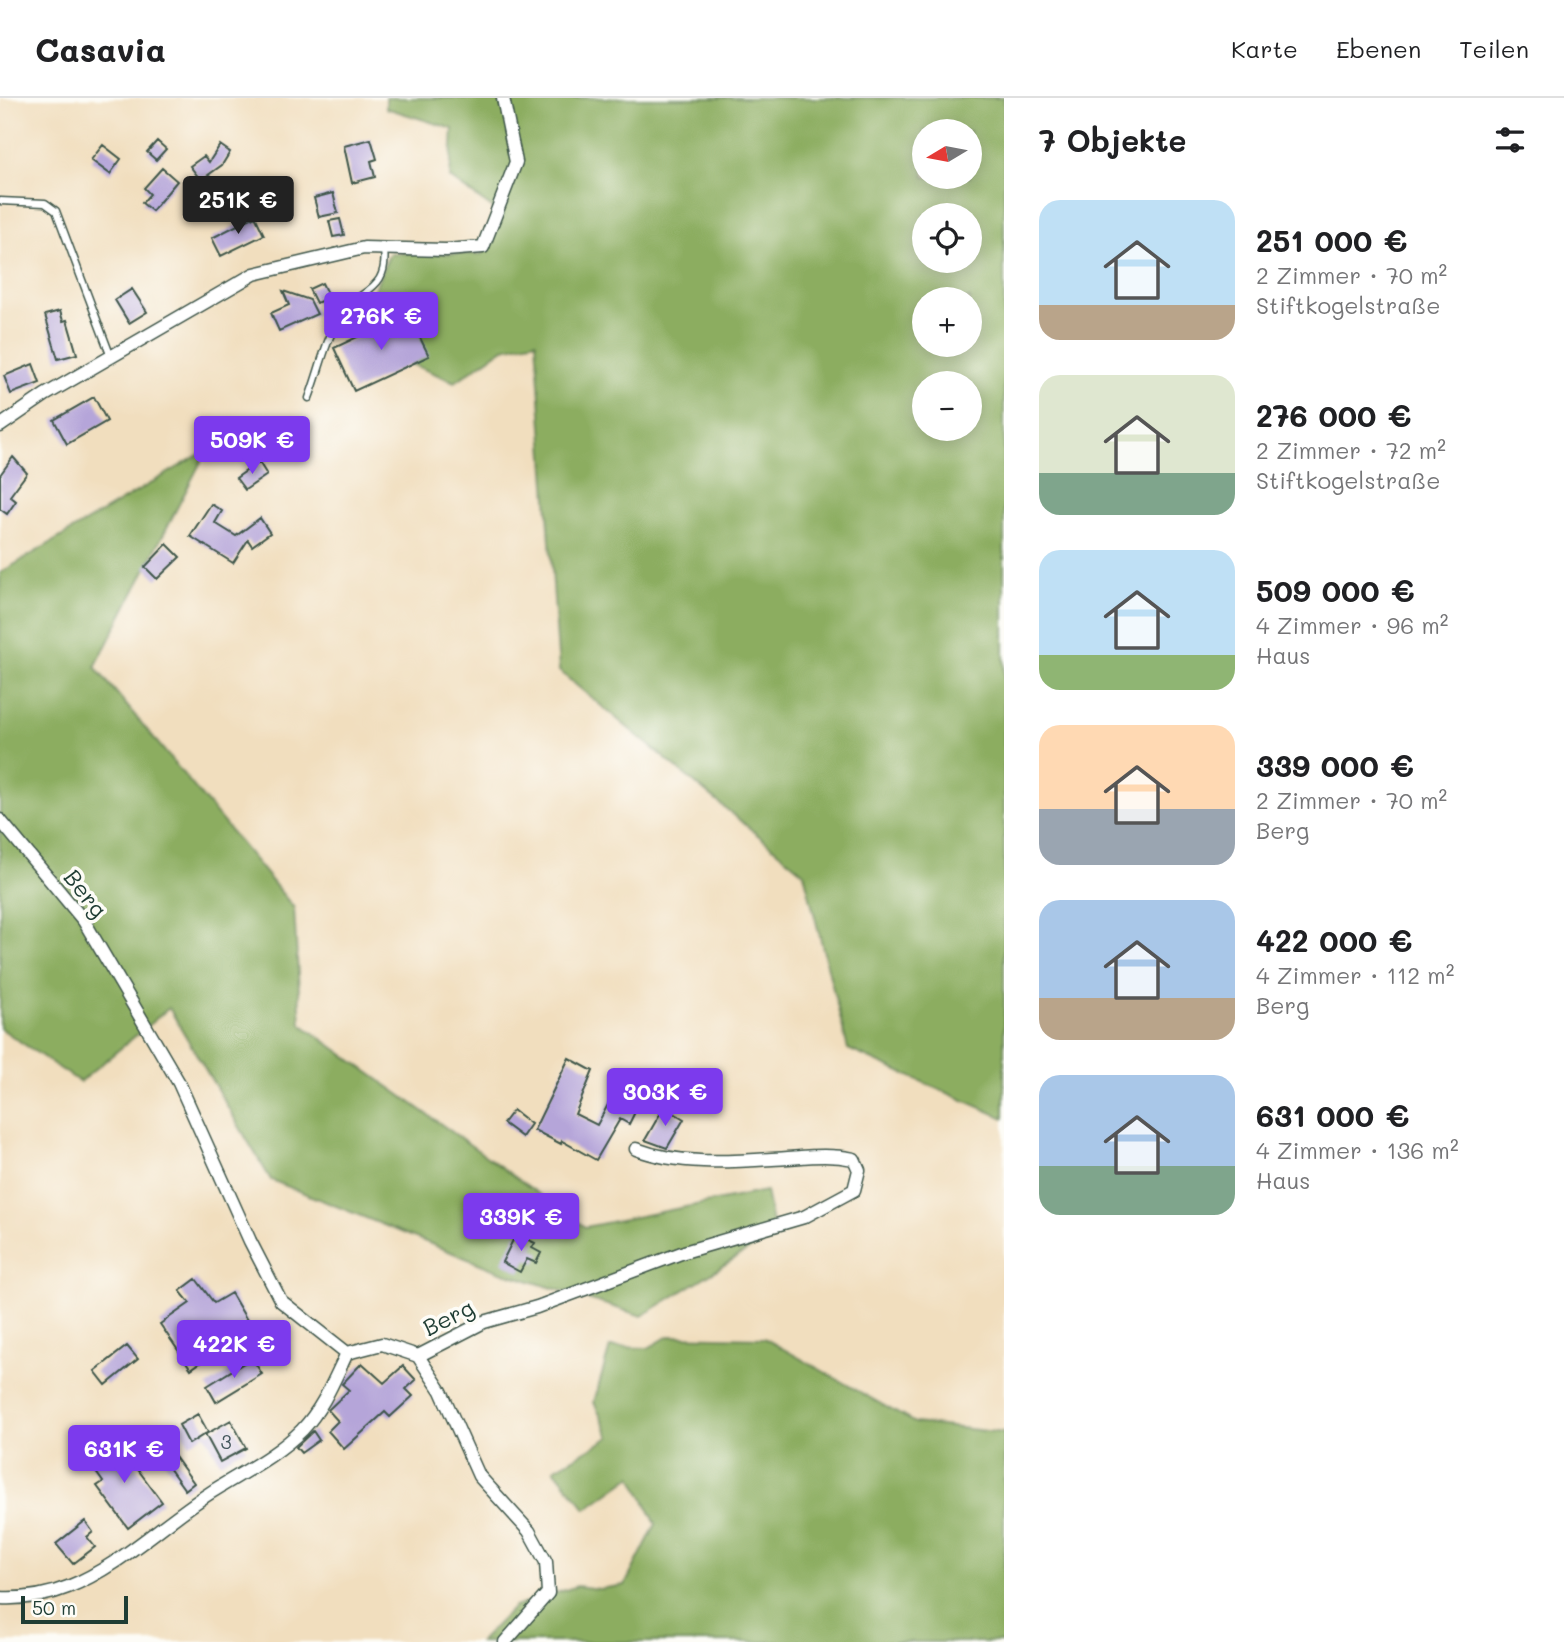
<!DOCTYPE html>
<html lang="de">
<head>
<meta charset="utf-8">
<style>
	:root { --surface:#fff; --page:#f6f6f6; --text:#202124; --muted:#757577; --line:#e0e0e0; --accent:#7c3aed }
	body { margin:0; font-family:Mali,sans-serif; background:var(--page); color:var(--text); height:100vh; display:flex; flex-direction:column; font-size:26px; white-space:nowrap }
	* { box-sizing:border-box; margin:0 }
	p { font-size:23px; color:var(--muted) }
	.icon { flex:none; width:38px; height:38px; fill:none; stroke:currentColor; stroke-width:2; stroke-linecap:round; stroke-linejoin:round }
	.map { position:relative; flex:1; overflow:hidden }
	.details { display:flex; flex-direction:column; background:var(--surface); width:560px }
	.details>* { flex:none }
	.needle { width:46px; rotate:260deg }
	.fabs { position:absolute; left:912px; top:21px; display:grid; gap:14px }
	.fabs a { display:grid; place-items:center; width:70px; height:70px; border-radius:50%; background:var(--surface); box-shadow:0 4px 18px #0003; font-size:35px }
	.scale { position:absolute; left:21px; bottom:18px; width:107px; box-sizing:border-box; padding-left:7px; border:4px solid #1f3d34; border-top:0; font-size:19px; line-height:24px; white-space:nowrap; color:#1f3d34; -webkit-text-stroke:5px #fdfcf7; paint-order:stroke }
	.price { position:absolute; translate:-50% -60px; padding:0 16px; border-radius:7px; background:var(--accent); color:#fff; font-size:23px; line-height:46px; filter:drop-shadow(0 2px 4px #0008) }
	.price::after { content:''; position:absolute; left:50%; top:42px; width:21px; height:16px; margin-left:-10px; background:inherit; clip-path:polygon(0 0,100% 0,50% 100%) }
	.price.current { background:#222; color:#fff }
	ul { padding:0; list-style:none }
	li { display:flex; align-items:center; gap:21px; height:175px; padding:0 35px }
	li span { display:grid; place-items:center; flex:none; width:196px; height:140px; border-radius:21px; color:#555 }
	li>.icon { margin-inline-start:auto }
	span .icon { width:84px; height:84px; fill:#fffc; stroke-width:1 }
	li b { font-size:30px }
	h2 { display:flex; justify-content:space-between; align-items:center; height:84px; padding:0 35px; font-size:30px }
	header { display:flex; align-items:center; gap:42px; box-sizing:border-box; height:98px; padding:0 35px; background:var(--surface); border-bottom:2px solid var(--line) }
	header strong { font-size:33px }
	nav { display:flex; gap:38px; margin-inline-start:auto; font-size:24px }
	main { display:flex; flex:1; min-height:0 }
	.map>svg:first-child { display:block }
	.forest { fill:#8cad61; stroke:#56754a; stroke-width:2; fill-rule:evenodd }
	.building { fill:#b5a5d9 }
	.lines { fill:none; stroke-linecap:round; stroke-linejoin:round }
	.service-casing { stroke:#3e5549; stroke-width:9 }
	.minor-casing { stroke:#3e5549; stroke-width:15 }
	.service { stroke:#fff; stroke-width:6 }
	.minor { stroke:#fff; stroke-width:12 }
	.labels { text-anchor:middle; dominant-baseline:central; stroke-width:7; stroke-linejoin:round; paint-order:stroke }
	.number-label { font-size:19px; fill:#44575d }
	.street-label { font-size:23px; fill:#1f3d34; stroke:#fdfcf7 }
</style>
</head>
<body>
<header>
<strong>Casavia</strong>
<nav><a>Karte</a><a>Ebenen</a><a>Teilen</a></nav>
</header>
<main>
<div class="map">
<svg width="1004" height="1544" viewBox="0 0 1004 1544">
	<rect width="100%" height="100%" fill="#fdfcf7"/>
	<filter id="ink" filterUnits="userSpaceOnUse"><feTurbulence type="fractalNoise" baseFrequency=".0143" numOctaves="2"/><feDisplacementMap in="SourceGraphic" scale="14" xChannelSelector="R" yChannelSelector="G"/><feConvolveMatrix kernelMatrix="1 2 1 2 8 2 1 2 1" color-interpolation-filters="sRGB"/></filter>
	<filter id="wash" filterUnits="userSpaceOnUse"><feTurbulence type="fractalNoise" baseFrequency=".00686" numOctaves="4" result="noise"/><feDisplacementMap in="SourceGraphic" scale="28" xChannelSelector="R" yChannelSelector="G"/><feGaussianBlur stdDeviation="1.57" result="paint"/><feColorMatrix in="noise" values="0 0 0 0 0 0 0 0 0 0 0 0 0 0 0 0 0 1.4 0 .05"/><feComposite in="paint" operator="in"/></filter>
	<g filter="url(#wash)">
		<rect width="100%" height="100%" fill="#f1debe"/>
		<!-- forest -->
		<path class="forest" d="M386,0h618v1020l-156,-69 -44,-176 -245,-202 -23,-330 -32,7 -49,34 -56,-23 -6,-32 -24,-26 21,-48 92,1 20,-39 -52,-37 3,-49 -67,-21zM924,33h46v46h-46zM924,117h46v46h-46zM924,201h46v46h-46zM924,285h46v46h-46z
			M207,352l-112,217 199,241 7,116 284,203 181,-36 8,43 -132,82 -144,-45 -227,-91 -102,-172 -89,74 -80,-54v-455z
			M669,1238l95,2 151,85 89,10v209h-525l35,-35 63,-21 22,3 26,-4 31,-61 -24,-48 -46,33 -32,-40 56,-32 -16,-35 16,-55 38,1z"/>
		<g id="blocks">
			<!-- building -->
			<path class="building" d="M371,41l6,20 -6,2 4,16 -23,6 -8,-37z
				M157,43l9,8 -10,11 -9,-8z
				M103,47l18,14 -11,15 -19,-14z
				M220,47l10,7 -8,13 -25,18 2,-5 -9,-12 14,-10 5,6z
				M162,70l15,13 -25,30 -10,-8 8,-9 -6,-6z
				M333,95l5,20 -19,4 -5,-19z
				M255,118l9,19 -43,21 -9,-18z
				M340,121l4,16 -11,2 -4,-16z
				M322,185l7,15 -13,5 -7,-14z
				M132,191l15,23 -18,11 -14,-23z
				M283,193l27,9 7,14 -38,17 -8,-18 18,-8z
				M60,213l3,10 4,-1 10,34 -19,5 -13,-44z
				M408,215l21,43 -75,35 -20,-43z
				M33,266l7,19 -29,11 -7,-18z
				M94,299l13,24 -40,23 -13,-24z
				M13,359l14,16 -17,23 6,5 -9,13 -7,-5v-34z
				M259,364l8,13 -22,15 -9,-12z
				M211,406l11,7 -7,12 21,13 24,-18 10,15 -18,13 -4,-6 -15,23 -43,-27z
				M167,446l13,13 -23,22 -12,-12z
				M569,960l24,13 -18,43 22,11 14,-26 24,13 -6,12 -9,-5 -24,41 -34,-19 -1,3 -27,-14z
				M664,1009l20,12 -17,29 -22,-8z
				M513,1012l18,14 -9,13 -19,-14z
				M516,1136l19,9 -3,5 9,5 -5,10 -9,-4 -7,13 -18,-10z
				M196,1181l18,24 17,-10 17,29 -37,21 6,8 -26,18 -31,-45 30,-21 -10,-12z
				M127,1248l11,13 -32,26 -11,-14z
				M252,1260l10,16 -46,28 -9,-16z
				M362,1265l22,20 19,-17 13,14 -10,9 7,7 -23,21 -5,-5 -41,37 -16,-18 10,-10 -10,-11 21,-20 -7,-6z
				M198,1316l10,18 -2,2 25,-14 15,28 -26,14 -15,-28 -16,10 -10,-19z
				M313,1333l6,9 -18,13 -5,-6z
				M116,1342l46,62 -34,26 -31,-42 6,-4 -15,-21z
				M173,1356l21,29 -9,7 -21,-29z
				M85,1423l8,11 -6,5 8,10 -22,17 -17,-20z"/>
		</g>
	</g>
	<g filter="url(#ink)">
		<use href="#blocks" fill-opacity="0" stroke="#3e5549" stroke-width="2"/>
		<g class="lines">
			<defs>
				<path id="service" d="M0,103l45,2 11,8 55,146
					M309,300c10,-26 16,-57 31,-81 19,-30 49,-24 44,-68"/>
				<path id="minor" d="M0,328l45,-31 209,-121 110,-26 82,2 37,-3 33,-85 -13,-64
					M0,722l84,101 95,162 71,158 31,60 66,52
					M347,1255l35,-9 36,12 66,-34 53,-15 147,-55 120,-35 50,-27 5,-20 -5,-11c-29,-6 -53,-1 -82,0 -44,3 -94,6 -136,-10
					M418,1258l23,35 38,85 50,55 17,31 2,31 -43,49
					M0,1500c23,1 46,-2 68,-11 51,-20 95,-64 142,-94 31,-20 65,-36 92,-63 21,-22 32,-50 45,-77"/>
			</defs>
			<!-- service casing -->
			<use href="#service" class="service-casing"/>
			<!-- minor casing -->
			<use href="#minor" class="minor-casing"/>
			<!-- service -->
			<use href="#service" class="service"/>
			<!-- minor -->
			<use href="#minor" class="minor"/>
		</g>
	</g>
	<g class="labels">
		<!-- number labels -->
		<g class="number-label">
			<text x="226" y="1343">3</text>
		</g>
		<!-- street labels -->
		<g class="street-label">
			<text transform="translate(86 795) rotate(52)">Berg</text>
			<text transform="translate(448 1219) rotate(-26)">Berg</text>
		</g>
	</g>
</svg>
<div class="fabs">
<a><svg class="needle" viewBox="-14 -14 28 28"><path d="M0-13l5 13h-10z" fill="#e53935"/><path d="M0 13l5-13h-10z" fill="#757577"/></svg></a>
<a><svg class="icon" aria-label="locate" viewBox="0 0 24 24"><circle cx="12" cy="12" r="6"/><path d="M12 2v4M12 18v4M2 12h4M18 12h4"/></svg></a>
<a>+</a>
<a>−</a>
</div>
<div class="scale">50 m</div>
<b class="price current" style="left:238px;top:138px">251K €</b>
<b class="price" style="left:381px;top:254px">276K €</b>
<b class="price" style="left:252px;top:378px">509K €</b>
<b class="price" style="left:665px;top:1030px">303K €</b>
<b class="price" style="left:521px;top:1155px">339K €</b>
<b class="price" style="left:234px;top:1282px">422K €</b>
<b class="price" style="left:124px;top:1387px">631K €</b>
</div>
<section class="details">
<h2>7 Objekte<svg class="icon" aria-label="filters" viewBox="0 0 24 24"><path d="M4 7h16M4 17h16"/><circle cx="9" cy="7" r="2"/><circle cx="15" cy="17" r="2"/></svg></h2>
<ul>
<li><span style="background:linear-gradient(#bfe0f5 75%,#b9a48a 0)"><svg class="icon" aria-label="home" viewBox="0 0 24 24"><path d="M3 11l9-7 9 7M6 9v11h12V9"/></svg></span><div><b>251 000 €</b><p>2 Zimmer · 70 m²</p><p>Stiftkogelstraße</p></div></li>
<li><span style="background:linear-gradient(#dfe7d0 70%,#7fa58c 0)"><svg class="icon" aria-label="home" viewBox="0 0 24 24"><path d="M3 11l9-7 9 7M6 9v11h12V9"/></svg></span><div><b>276 000 €</b><p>2 Zimmer · 72 m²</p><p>Stiftkogelstraße</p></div></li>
<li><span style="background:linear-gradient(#bfe0f5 75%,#8fb573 0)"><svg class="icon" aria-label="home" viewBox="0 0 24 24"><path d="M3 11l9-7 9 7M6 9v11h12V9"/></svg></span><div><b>509 000 €</b><p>4 Zimmer · 96 m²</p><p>Haus</p></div></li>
<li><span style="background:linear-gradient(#ffd9b3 60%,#9aa5b1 0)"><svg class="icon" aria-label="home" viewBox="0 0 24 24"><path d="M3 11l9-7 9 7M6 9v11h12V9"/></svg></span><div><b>339 000 €</b><p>2 Zimmer · 70 m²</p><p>Berg</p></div></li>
<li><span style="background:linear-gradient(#a9c7e8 70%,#b9a48a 0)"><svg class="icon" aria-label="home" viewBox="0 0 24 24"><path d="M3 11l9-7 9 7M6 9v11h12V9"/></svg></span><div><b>422 000 €</b><p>4 Zimmer · 112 m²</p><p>Berg</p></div></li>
<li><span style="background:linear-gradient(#a9c7e8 65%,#7fa58c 0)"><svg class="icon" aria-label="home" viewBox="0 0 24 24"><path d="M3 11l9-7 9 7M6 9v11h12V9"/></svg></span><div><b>631 000 €</b><p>4 Zimmer · 136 m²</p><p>Haus</p></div></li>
</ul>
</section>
</main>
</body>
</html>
